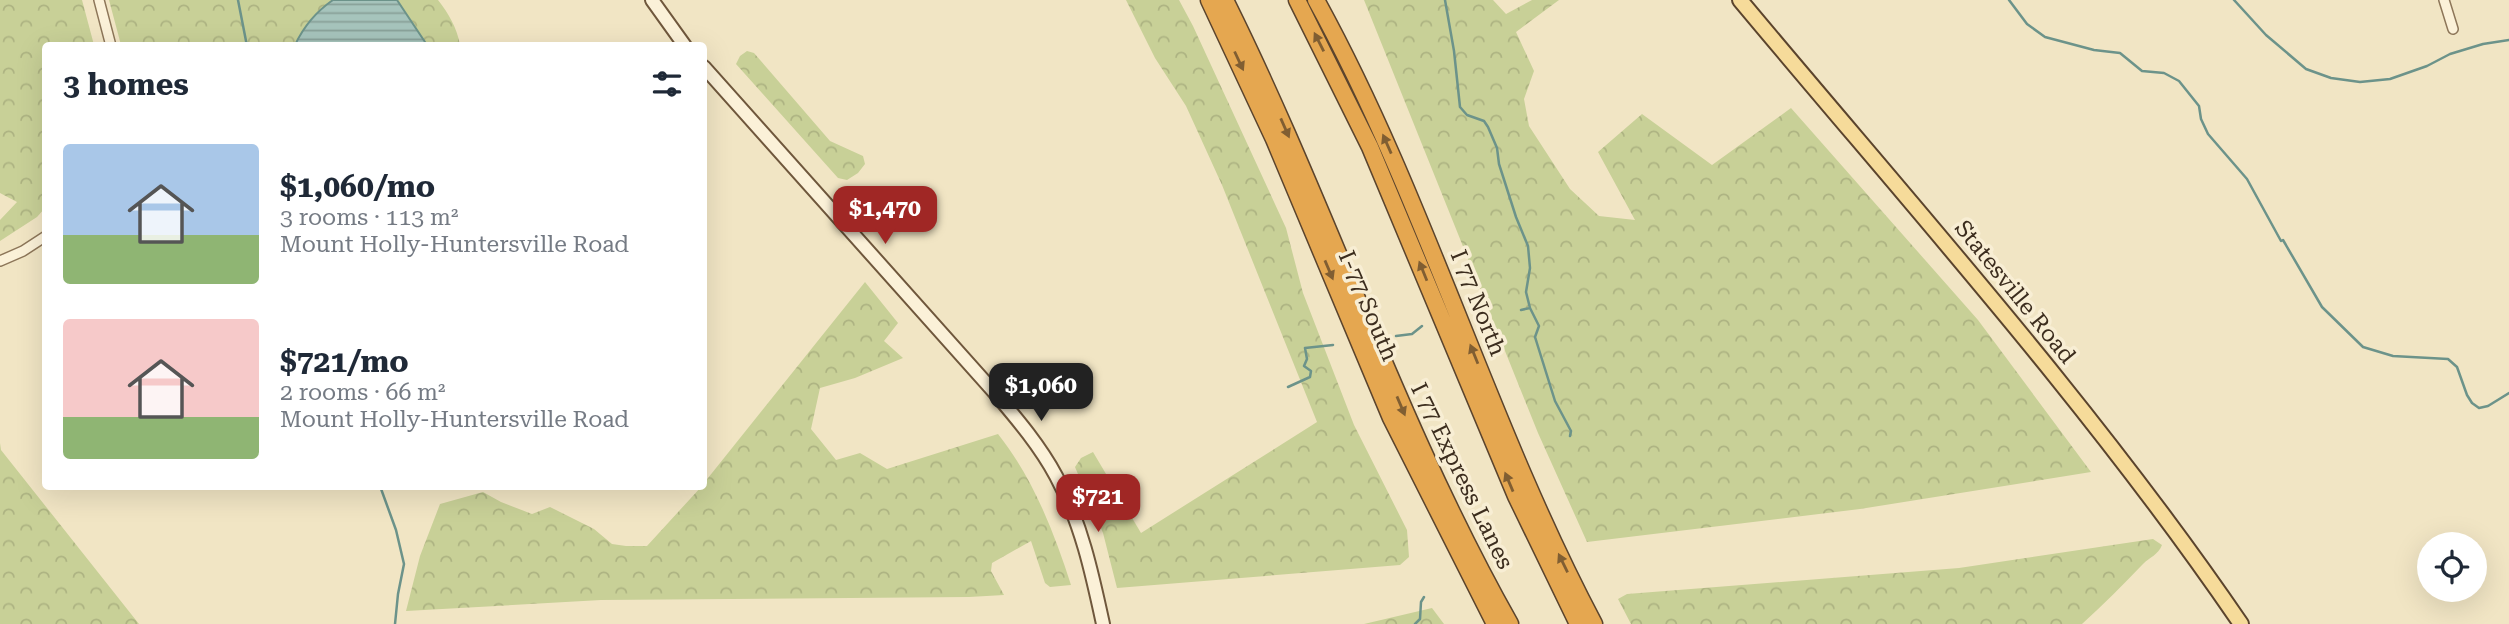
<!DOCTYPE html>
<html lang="en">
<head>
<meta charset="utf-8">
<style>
	:root { --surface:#fff; --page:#f2f2f3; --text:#1f2937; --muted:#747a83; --accent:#a02725 }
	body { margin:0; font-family:"Roboto Serif",serif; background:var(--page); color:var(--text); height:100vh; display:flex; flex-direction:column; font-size:26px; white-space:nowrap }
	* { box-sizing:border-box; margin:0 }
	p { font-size:23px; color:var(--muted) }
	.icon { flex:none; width:38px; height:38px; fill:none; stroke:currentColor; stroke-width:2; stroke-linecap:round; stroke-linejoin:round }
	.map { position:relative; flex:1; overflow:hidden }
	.side { position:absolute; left:42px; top:42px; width:665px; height:448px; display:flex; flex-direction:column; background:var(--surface); border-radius:7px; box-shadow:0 7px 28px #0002 }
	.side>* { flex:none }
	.controls { position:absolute; left:2417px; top:532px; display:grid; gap:14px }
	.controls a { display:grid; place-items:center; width:70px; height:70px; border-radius:50%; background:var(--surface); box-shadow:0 7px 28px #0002; font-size:35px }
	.price { position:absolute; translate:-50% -60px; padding:0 16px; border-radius:14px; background:var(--accent); color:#fff; font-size:23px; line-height:46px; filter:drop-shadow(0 2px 4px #0008) }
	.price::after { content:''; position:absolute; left:50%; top:42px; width:21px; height:16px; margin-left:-10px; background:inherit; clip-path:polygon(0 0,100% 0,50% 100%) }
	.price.current { background:#222; color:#fff }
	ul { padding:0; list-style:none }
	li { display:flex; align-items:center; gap:21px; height:175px; padding:0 21px }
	li span { display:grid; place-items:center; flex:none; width:196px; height:140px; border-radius:7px; color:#555 }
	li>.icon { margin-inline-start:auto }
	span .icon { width:84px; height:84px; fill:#fffc; stroke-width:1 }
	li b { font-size:30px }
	h2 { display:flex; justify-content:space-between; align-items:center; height:84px; padding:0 21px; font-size:30px }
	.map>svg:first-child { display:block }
	.forest { fill:url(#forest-crowns) }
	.water { fill:url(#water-rules); stroke:#6c938a; stroke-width:2 }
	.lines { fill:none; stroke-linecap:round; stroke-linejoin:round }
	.stream { stroke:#6c938a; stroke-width:2.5 }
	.street-casing { stroke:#8d7659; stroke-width:12 }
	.secondary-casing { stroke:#6f573c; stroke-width:16 }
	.primary-casing { stroke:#5b442d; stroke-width:18 }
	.highway-casing { stroke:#5b442d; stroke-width:19 }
	.street { stroke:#fbf1d8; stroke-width:9 }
	.secondary { stroke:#fbf1d8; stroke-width:12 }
	.primary { stroke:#f6db9a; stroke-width:14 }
	.highway { stroke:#e5a750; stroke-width:16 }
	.oneway { fill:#805e32 }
	.labels { text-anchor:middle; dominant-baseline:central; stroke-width:7; stroke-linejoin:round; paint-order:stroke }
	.street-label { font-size:23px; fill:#3c2d1e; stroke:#f8eed4 }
</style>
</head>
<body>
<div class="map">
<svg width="2509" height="624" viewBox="0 0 2509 624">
	<defs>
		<pattern id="forest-crowns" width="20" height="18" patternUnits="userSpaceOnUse" patternTransform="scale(1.75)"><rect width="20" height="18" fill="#c8d097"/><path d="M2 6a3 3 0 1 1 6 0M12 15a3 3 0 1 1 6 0" fill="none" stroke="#adb382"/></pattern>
		<pattern id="water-rules" width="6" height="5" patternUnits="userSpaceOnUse" patternTransform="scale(1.75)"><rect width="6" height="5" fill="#a6c4bc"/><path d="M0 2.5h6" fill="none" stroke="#88a098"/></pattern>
	</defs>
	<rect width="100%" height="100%" fill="#f1e5c4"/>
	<!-- forest -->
	<path class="forest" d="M0,0h82l12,45 -48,1 -1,162 -8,9 -37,24v-21l17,-18 -17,-9z
		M109,0h329c11,14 19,28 22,45h-339z
		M1126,0h53l14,26 93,202 17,65 51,132 53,105 2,27 -9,8 -283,23 -14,-55 -28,-66 6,-9 12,-6 48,81 176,-111 -95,-237 -36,-79 -31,-48z
		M1364,0h129l13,14 26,-14h27l-43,32 18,39 -10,28 5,27 41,63 29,27 36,4 -37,-68 44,-38 70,51 79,-57 187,212 113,152 -231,37 -273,33 -49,-109z
		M747,51l7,2 76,88 33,15 2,8 -7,9 -11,7 -9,-2 -102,-114 4,-8z
		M865,282l33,41 -14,18 19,17 -48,20 -35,10 -9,41 25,31 24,-7 27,16 111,-35c35,44 56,98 73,151l-21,2 -5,-4 -14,-42 -39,22 -1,8 13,24 -35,2 -368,3 -195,11 14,-55 20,-52 43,-12 18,10 31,12 18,-7 44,22 18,15 14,2h21l54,-59 3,-1v-3z
		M0,443l1,7 138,174h-139z
		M2153,539l9,6c-4,10 -12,12 -19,19 -20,21 -40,41 -61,60h-451l-13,-25 9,-5 332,-26z
		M1432,608l12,16h-80z"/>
	<!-- water -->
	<path class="water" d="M333,0h64l30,45h-132c8,-17 22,-34 38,-45z"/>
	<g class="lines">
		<!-- stream -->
		<path class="stream" d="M238,0l9,46
			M1445,0l9,51 6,56 7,8 17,6 4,6 9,21 2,16 17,53 12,29 2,22 -4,24 4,16 9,18 -4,11 20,64 16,30 -1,5
			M2009,0l18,24 18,13 49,13 26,3 22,18 22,2 15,8 20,25 2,13 7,15 39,45 34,62 2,-1 39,67 41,40 30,9 55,3 9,8 10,28 5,8 7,5 9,-2 21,-13
			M2234,0l32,35 40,34 25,9 29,4 30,-3 37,-13 23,-12 33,-10 26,-4
			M1521,310l9,-2
			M1396,336l16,-2 10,-8
			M1288,387l22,-10 1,-6 -7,-5 3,-7 -2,-11 28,-3
			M380,486l16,44 8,34 -6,30 -3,30
			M1415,624l5,-5 1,-17 3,-5"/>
		<defs>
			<path id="street" d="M99,0l12,46
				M2444,0l9,29
				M0,261l23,-10 23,-15"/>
			<path id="secondary" d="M652,0l33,46
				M704,67l291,326c22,26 45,53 61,83 25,46 36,97 47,148"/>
			<path id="primary" d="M1740,0c171,205 350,403 501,624"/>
			<path id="highway" d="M1209,0l65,139 117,279 104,206
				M1225,0c102,205 172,424 285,624
				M1297,0l73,147 146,349 62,128
				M1316,0c110,200 171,422 278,624"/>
		</defs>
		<!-- street casing -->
		<use href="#street" class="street-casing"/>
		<!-- secondary casing -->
		<use href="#secondary" class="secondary-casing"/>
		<!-- primary casing -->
		<use href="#primary" class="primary-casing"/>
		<!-- highway casing -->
		<use href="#highway" class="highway-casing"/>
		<!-- street -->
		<use href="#street" class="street"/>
		<!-- secondary -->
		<use href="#secondary" class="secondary"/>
		<!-- primary -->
		<use href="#primary" class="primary"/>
		<!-- highway -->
		<use href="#highway" class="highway"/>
	</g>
	<!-- one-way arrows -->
	<defs><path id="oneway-solid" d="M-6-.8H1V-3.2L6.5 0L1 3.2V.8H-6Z" transform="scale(1.75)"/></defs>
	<g class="oneway">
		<use href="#oneway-solid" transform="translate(1319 42) rotate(-117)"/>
		<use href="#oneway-solid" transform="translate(1239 61) rotate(65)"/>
		<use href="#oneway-solid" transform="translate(1285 128) rotate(66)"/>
		<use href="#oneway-solid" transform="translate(1387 144) rotate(-114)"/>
		<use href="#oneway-solid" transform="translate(1329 270) rotate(67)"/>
		<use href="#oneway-solid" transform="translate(1423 271) rotate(-112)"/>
		<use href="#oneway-solid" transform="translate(1474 354) rotate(-112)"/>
		<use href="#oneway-solid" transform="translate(1401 406) rotate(67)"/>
		<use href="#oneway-solid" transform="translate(1509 482) rotate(-113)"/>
		<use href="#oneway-solid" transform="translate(1563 563) rotate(-116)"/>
	</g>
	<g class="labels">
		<!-- street labels -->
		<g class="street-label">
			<text transform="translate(2015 292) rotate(51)">Statesville Road</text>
			<text transform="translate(1478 303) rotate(68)">I 77 North</text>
			<text transform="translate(1368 306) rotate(67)">I-77 South</text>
			<text transform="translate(1462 476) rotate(64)">I 77 Express Lanes</text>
		</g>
	</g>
</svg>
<div class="controls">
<a><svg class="icon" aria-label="locate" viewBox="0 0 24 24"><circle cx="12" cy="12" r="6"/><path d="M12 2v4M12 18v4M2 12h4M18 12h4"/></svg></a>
</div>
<b class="price" style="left:885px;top:246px">$1,470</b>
<b class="price current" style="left:1041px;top:423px">$1,060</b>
<b class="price" style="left:1098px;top:534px">$721</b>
<section class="side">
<h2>3 homes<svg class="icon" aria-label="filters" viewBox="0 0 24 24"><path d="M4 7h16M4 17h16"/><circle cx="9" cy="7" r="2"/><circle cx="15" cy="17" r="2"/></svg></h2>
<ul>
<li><span style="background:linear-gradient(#a9c7e8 65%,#8fb573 0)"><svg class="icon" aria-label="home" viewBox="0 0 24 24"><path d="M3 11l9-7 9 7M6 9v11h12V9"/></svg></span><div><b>$1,060/mo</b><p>3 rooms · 113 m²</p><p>Mount Holly-Huntersville Road</p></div></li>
<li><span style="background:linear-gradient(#f6c9c9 70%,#8fb573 0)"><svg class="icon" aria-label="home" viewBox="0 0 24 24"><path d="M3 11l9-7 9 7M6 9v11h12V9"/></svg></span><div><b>$721/mo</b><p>2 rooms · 66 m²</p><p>Mount Holly-Huntersville Road</p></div></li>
</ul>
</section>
</div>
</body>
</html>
